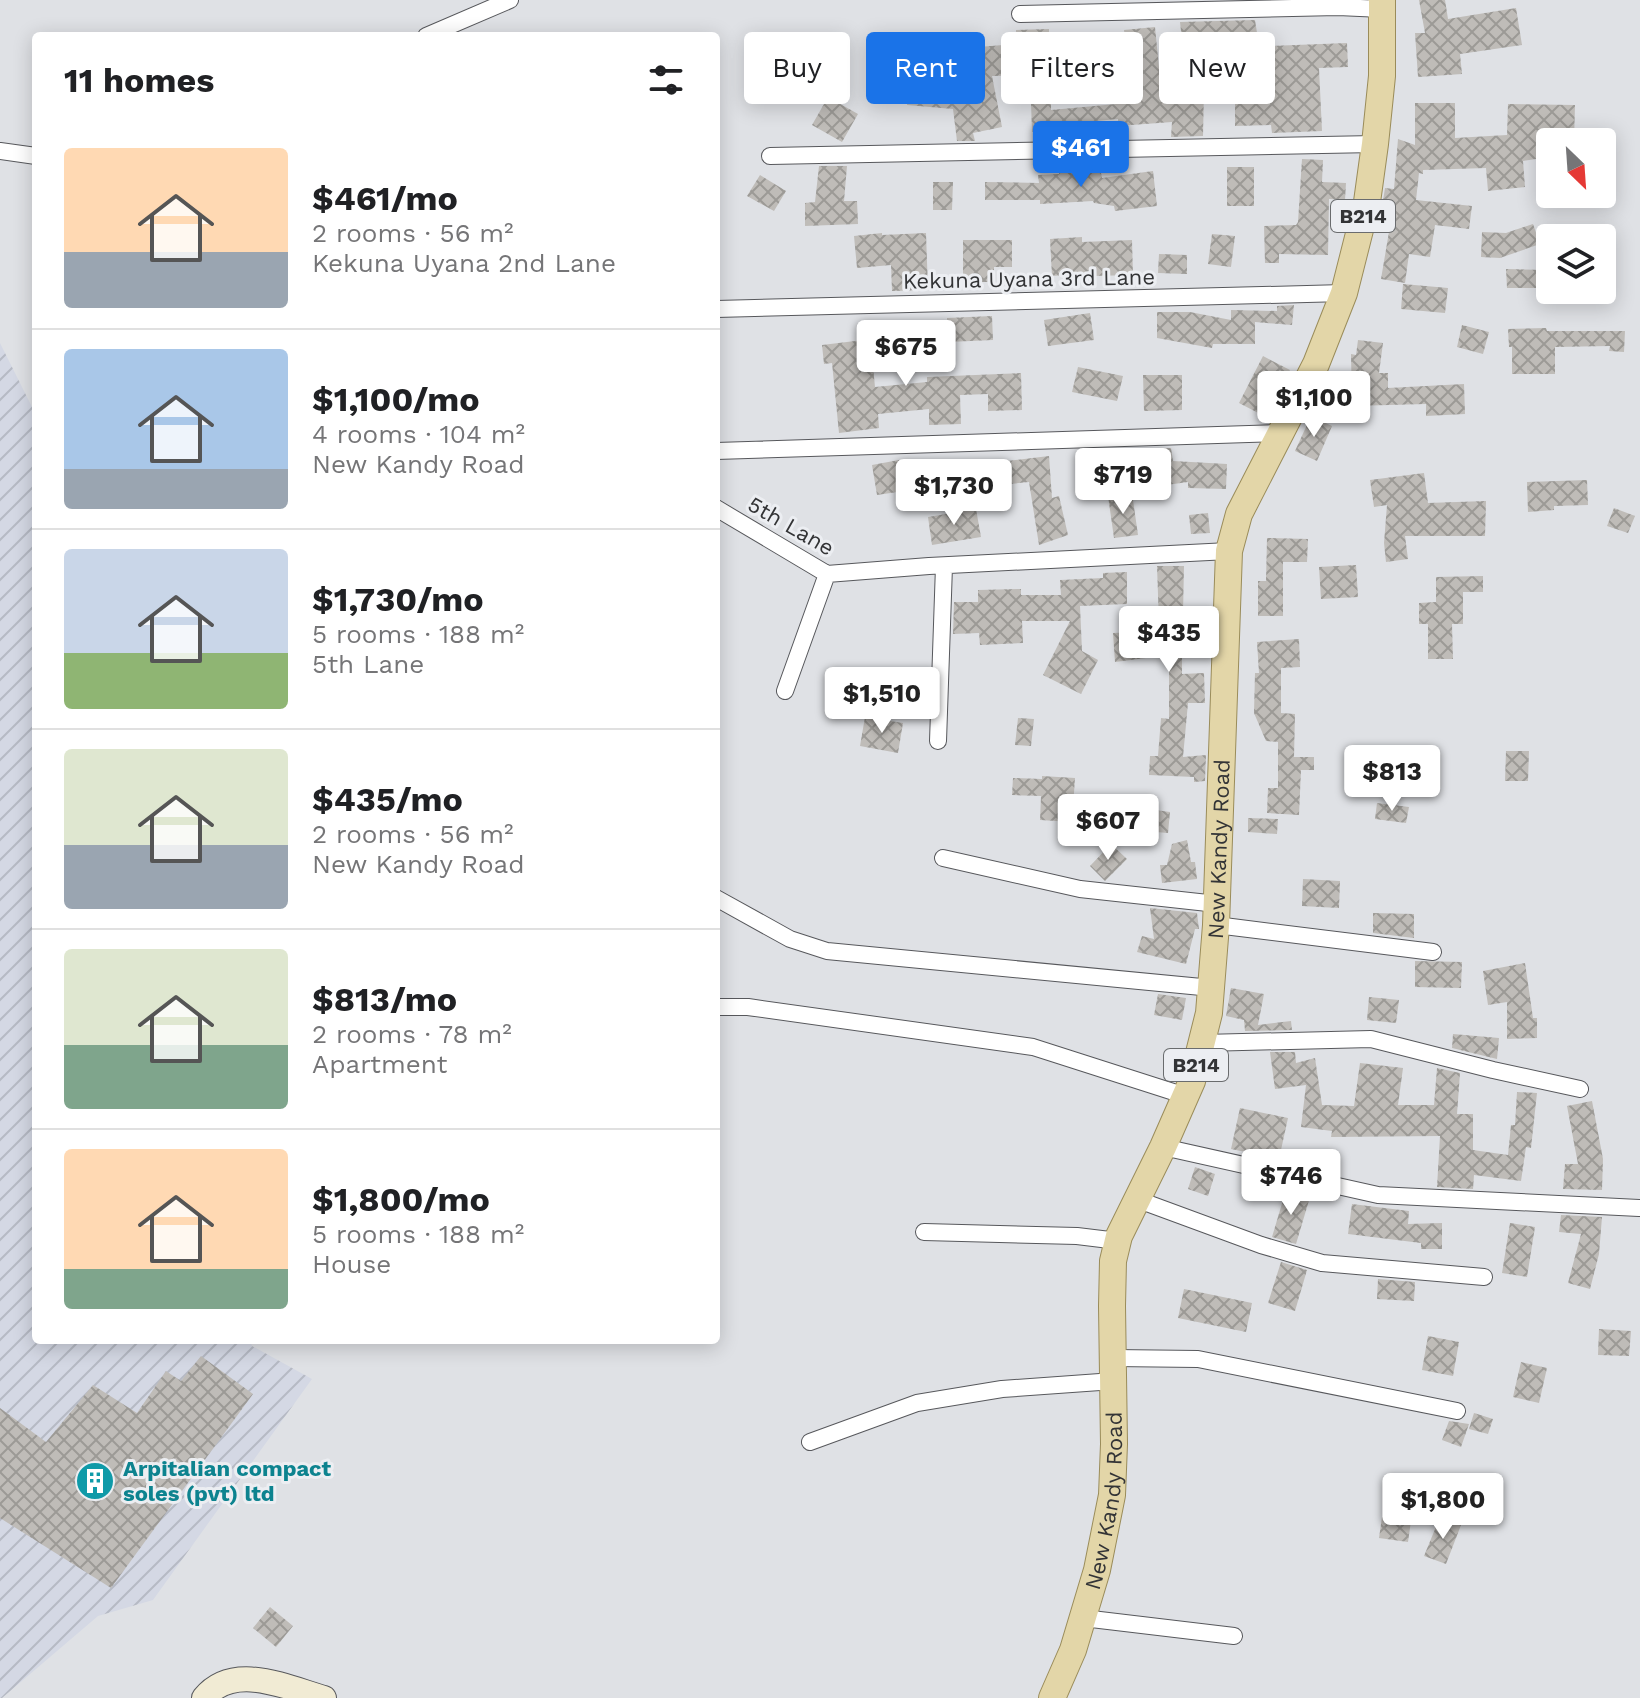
<!DOCTYPE html>
<html lang="en">
<head>
<meta charset="utf-8">
<style>
	:root { --surface:#fff; --page:#f6f6f6; --text:#202124; --muted:#757577; --line:#e0e0e0; --accent:#1a73e8 }
	body { margin:0; font-family:"Work Sans",sans-serif; background:var(--page); color:var(--text); height:100vh; display:flex; flex-direction:column; font-size:30px; white-space:nowrap }
	* { box-sizing:border-box; margin:0 }
	p { font-size:26px; color:var(--muted) }
	.icon { flex:none; width:44px; height:44px; fill:none; stroke:currentColor; stroke-width:2; stroke-linecap:round; stroke-linejoin:round }
	.map { position:relative; flex:1; overflow:hidden }
	.side { position:absolute; left:32px; top:32px; width:688px; height:1312px; display:flex; flex-direction:column; background:var(--surface); border-radius:8px; box-shadow:0 4px 20px #0003 }
	.side>* { flex:none }
	.top-card { position:absolute; left:744px; top:32px; width:760px; height:72px; display:flex; gap:16px }
	.needle { width:52px; rotate:155deg }
	.fabs { position:absolute; left:1536px; top:128px; display:grid; gap:16px }
	.fabs a { display:grid; place-items:center; width:80px; height:80px; border-radius:8px; background:var(--surface); box-shadow:0 4px 20px #0003; font-size:40px }
	.price { position:absolute; translate:-50% -68px; padding:0 18px; border-radius:8px; background:#fff; color:#222; font-size:26px; line-height:52px; filter:drop-shadow(0 2px 4px #0008) }
	.price::after { content:''; position:absolute; left:50%; top:48px; width:24px; height:18px; margin-left:-12px; background:inherit; clip-path:polygon(0 0,100% 0,50% 100%) }
	.price.current { background:var(--accent); color:#fff }
	ul { padding:0; list-style:none }
	li { display:flex; align-items:center; gap:24px; height:200px; padding:0 32px }
	li+li { border-top:2px solid var(--line) }
	li span { display:grid; place-items:center; flex:none; width:224px; height:160px; border-radius:8px; color:#555 }
	li>.icon { margin-inline-start:auto }
	span .icon { width:96px; height:96px; fill:#fffc; stroke-width:1 }
	li b { font-size:34px }
	h2 { display:flex; justify-content:space-between; align-items:center; height:96px; padding:0 32px; font-size:34px }
	.tag { padding:0 28px; border-radius:8px; background:var(--surface); box-shadow:0 4px 20px #0003; font-size:28px; line-height:72px }
	.tag.current { background:var(--accent); color:#fff }
	.map>svg:first-child { display:block }
	.industrial { fill:url(#industrial-furrows) }
	.building { fill:url(#building-cross-hatch) }
	.lines { fill:none; stroke-linecap:round; stroke-linejoin:round }
	.street-casing { stroke:#57585c; stroke-width:18 }
	.secondary-casing { stroke:#57585c; stroke-width:26 }
	.primary-casing { stroke:#9a8c5a; stroke-width:28 }
	.street { stroke:#fff; stroke-width:16 }
	.secondary { stroke:#f1ebd4; stroke-width:24 }
	.primary { stroke:#e3d6a8; stroke-width:26 }
	.labels { text-anchor:middle; dominant-baseline:central; stroke-width:6; stroke-linejoin:round; paint-order:stroke }
	.shield { fill:#eceef2; stroke:#6a6c6e; stroke-width:2 }
	.shield-label { font-size:20px; font-weight:bold; fill:#333436 }
	.street-label { font-size:22px; fill:#333436; stroke:#eceef2 }
	.culture-label { font-size:22px; font-weight:bold; fill:#0d838f; stroke:#eceef2; text-anchor:start }
</style>
</head>
<body>
<div class="map">
<svg width="1640" height="1698" viewBox="0 0 1640 1698">
	<defs>
		<pattern id="industrial-furrows" width="10" height="10" patternUnits="userSpaceOnUse" patternTransform="scale(2)"><rect width="10" height="10" fill="#d4d8e4"/><path d="M-1 1l2-2M0 10L10 0M9 11l2-2" fill="none" stroke="#b6bac4"/></pattern>
		<pattern id="building-cross-hatch" width="8" height="8" patternUnits="userSpaceOnUse" patternTransform="scale(2)"><rect width="8" height="8" fill="#bfbcb8"/><path d="M0 0l8 8M0 8l8-8" fill="none" stroke="#9c9a96"/></pattern>
	</defs>
	<rect width="100%" height="100%" fill="#dfe1e5"/>
	<!-- industrial -->
	<path class="industrial" d="M0,343l36,72v925h214l2,6 60,33 -159,221 -55,16 -96,82h-2z"/>
	<!-- building -->
	<path class="building" d="M1419,0h26l3,19 68,-11 6,37 -62,9 2,20 -44,3 -3,-44h10z
		M1255,20l5,32 -76,7 -4,-37z
		M1155,27l6,61 43,1 -1,47 -32,1 1,-15 -54,4v-7l-67,6 1,7h-20l-1,-29 20,-1v8l65,-6v-9l14,-1 -2,-28 -38,8 -4,-21 40,-8 -2,-15z
		M1049,29v46l-57,1 10,51 -29,6 2,8h-18l-4,-32 -46,-4 2,-22 18,1 -3,-36 29,-3v4l63,-5v-14z
		M1347,43l1,24 -29,1 3,63 -50,2 -1,-8 -36,1v-37h35v-43z
		M828,97l30,17 -16,28 -30,-17z
		M1415,103h40v35l52,-3 1,-31 67,1 -1,37h-24v15l-27,4 2,26 -37,4 -2,-23 -63,2v4l-4,-1 -3,27 56,6 -3,23 -34,-4 -5,32 -21,-3 -4,29 -24,-4 11,-65 -11,-1 4,-25 9,1 4,-50 17,6z
		M1302,159l21,1 -1,22 24,1 -1,17 -16,-1 -1,56 -49,-1v9h-14l-1,-37 32,-1 2,-3z
		M1078,165l1,6 21,-3 2,10 51,-7 4,35 -42,5 -1,-5 -20,-3 -1,-2 -53,3v-4h-55v-18l54,1 -1,-8 21,-1v-8z
		M819,166h28l-3,35h13l1,23 -53,2v-23l10,-1z
		M1227,167h27v39h-27z
		M760,175l26,16 -12,20 -27,-15z
		M933,182h20l-1,28h-19z
		M1533,224l7,20 -40,14 -19,-1 1,-25 24,1z
		M882,233v2l44,-2 2,57 -36,1 -1,-26 -34,3 -3,-32z
		M1212,234l23,2 -4,31 -23,-3z
		M1082,237v5l50,-2 1,35 -39,1v-3l-42,3 -2,-37z
		M963,240h49v27h-18v15h-31z
		M1159,254l28,1v19l-29,-1z
		M1506,269l40,1 -5,18h-34z
		M1403,284l45,4 -3,25 -44,-4z
		M1294,305l-2,20 -37,-3v22h-42l-1,4 -55,-10v-26h33l41,8v-10l46,1v-5z
		M1090,313l4,27 -46,6 -4,-26z
		M992,316l1,24 -45,2 -1,-24z
		M1462,325l27,7 -6,22 -26,-7z
		M1546,328l1,3h78l-1,21 -15,-1 1,-5 -55,1v27h-43v-27h-3l-1,-18z
		M905,335l2,18 -35,3 3,31 52,-5v-5l94,-4 1,37 -34,1v-17l-28,1 1,29 -32,1v-16l-51,5 1,14 -40,5 -7,-70 -8,1 -2,-19z
		M1358,340l25,3 -4,30h9v15l76,-4 1,30 -39,2v-12l-74,2 -1,-52 5,1z
		M1263,356l27,14 -24,47 -27,-14z
		M1078,367l45,9 -6,25 -45,-9z
		M1143,375h39v35l-38,1z
		M1311,416l21,10 -15,35 -22,-10z
		M1171,448l2,13 54,3 -1,25 -38,-1v-6l-36,5 -5,-38z
		M1049,456l3,42 7,-2 9,39 -29,10 -10,-63 -29,3 -2,-23z
		M899,460l5,31 -27,4 -5,-30z
		M1424,473l4,30 58,-2 -1,35h-80l3,23 -22,3 -2,-19 3,-38 -13,2 -4,-27z
		M1587,480l1,25 -34,1v4l-26,2 -1,-30z
		M1132,493l6,42 -24,3 -6,-42z
		M1614,508l21,8 -7,17 -21,-7z
		M976,509l5,28 -49,8 -4,-28z
		M1208,513l2,20 -19,1 -2,-19z
		M1267,538l41,1 -1,23h-24v54h-25v-35h8z
		M1356,565l2,32 -37,2 -2,-32z
		M1157,566h27l-1,48h5l4,33 -10,1v26l22,-1 1,30h-17l-5,54 23,-2 -1,26 -11,1v-5l-45,-2 1,-19h8l3,-38 8,1v-64l-54,7 -2,-29 22,-1v-6l24,-3z
		M1127,572v32l-47,2 2,45 16,9 -17,34 -38,-19 27,-54h-48l1,22 -43,2 -1,-12 -26,1 1,-32h24v-12l43,-1v6h40l-1,-15 43,-2v-5z
		M1483,576v16h-20v32h-11l1,35h-25v-35h-9v-21l17,-1v-25z
		M1299,639l1,28 -19,1v45l14,1 -1,43h20v13h-13l-2,45 -32,-2 1,-25h10v-46l-12,-1 -12,-28 1,-40h4l-2,-31z
		M865,717l38,6 -5,30 -38,-7z
		M1018,718l16,1 -3,27 -16,-1z
		M1506,751h23l-1,30h-23z
		M1409,758h21l-1,25h-20z
		M1042,776l33,2 -3,44 -32,-2 1,-24 -29,-1 1,-17 29,1z
		M1377,803l32,4 -3,16 -31,-4z
		M1148,809l22,3 -2,21 -24,-2v5l-46,2v-27z
		M1248,818l30,1 -1,15 -29,-2z
		M1187,840l4,22h4l2,17 -35,4 -2,-18h7l5,-21z
		M1111,844l16,15 -22,22 -15,-15z
		M1303,879l37,2 -1,27 -37,-2z
		M1150,908l47,5 2,16h-4l-9,35 -49,-12 5,-16 12,3z
		M1373,913l41,1v24l-41,-5z
		M1415,961l47,1 -1,26 -46,-1z
		M1525,963l8,55h4v20l-30,1v-37l-19,3 -5,-34z
		M1231,988l33,6 -6,31 33,-4 1,9 -47,1 -1,-11 -18,-4z
		M1158,994l28,4 -4,22 -28,-5z
		M1369,997l30,3 -3,23 -29,-3z
		M1453,1034l46,4 -2,21 -45,-11z
		M1270,1052h25l1,11 19,-5 7,47 32,1 6,-43 43,5 -5,37h36l3,-37 23,5 -3,41h16v36l35,5 3,-30h4l2,-33 20,1 -6,55 -5,-1 -5,34 -47,-6 -1,14 -36,-2 3,-51 -109,1 1,-6 -31,-4 5,-42 -31,4z
		M1592,1101l11,58 -1,31 -39,-1 2,-25h13l-11,-58z
		M1240,1108l48,10 -9,41 -48,-10z
		M1195,1167l20,7 -7,22 -20,-7z
		M1286,1190l24,7 -14,47 -24,-7z
		M1352,1204l57,7 -1,13 34,-1v26h-21v-6l-73,-9z
		M1561,1215l41,2 -3,37 -9,35 -22,-6 13,-49 -22,-2z
		M1510,1223l25,4 -8,50 -25,-4z
		M1281,1262l26,8 -12,41 -27,-8z
		M1378,1279l37,3 -1,19 -37,-2z
		M1184,1289l68,14 -6,29 -68,-14z
		M1599,1329l32,2 -2,25 -31,-1z
		M1428,1336l31,6 -6,34 -31,-6z
		M201,1356l52,38 -142,194 -111,-70v-110l46,34 47,-57 44,28 29,-42 15,10z
		M1521,1362l26,6 -8,35 -26,-6z
		M1474,1413l19,6 -5,15 -19,-5z
		M1449,1421l20,3 -8,23 -19,-7z
		M1382,1517l29,4 -3,21 -29,-4z
		M1440,1517l21,8 -15,39 -22,-8z
		M270,1607l23,19 -17,21 -23,-19z"/>
	<g class="lines">
		<defs>
			<path id="street" d="M1020,14l318,-7 44,2
				M426,36l84,-36
				M0,151l36,5
				M770,156l605,-12
				M716,309l628,-16
				M716,451l565,-18
				M716,508l111,66 102,-8 300,-15
				M785,691l42,-117
				M938,741l6,-175
				M943,858l137,31 137,15
				M716,898l74,41 37,12 385,37
				M1216,925l217,27
				M716,1007h32l285,40 153,49
				M1203,1043l168,-4 122,31 87,19
				M1163,1147l215,48 261,13
				M1136,1199l125,46 61,18 162,14
				M924,1232l153,4 41,5
				M1114,1358l84,1 259,52
				M810,1442l107,-39 85,-14 112,-8
				M1083,1618l151,18"/>
			<path id="secondary" d="M204,1698c29,-36 82,-11 120,0"/>
			<g id="primary">
				<path id="s1" d="M1052,1698l21,-48 24,-80 15,-75 2,-51 -2,-138 1,-45 6,-25 44,-89 29,-66 17,-68 7,-88 13,-374 10,-37 77,-150 28,-71 23,-91 8,-58 7,-68v-76"/>
			</g>
		</defs>
		<!-- street casing -->
		<use href="#street" class="street-casing"/>
		<!-- secondary casing -->
		<use href="#secondary" class="secondary-casing"/>
		<!-- primary casing -->
		<use href="#primary" class="primary-casing"/>
		<!-- street -->
		<use href="#street" class="street"/>
		<!-- secondary -->
		<use href="#secondary" class="secondary"/>
		<!-- primary -->
		<use href="#primary" class="primary"/>
	</g>
	<!-- icons -->
	<defs>
		<symbol id="building-disc" viewBox="-11 -11 22 22"><circle r="9.5" fill="#0f9aa8" stroke="#eceef2"/><path d="M-4-6H4V6H1V3H-1V6H-4ZM-2.5-4.3h1.7v1.8h-1.7ZM.8-4.3h1.7v1.8H.8ZM-2.5-1h1.7V.8h-1.7ZM.8-1h1.7V.8H.8Z" fill="#fff"/></symbol>
	</defs>
	<g fill-rule="evenodd">
		<use href="#building-disc" x="73" y="1459" width="44" height="44"/>
	</g>
	<g class="labels">
		<!-- shield labels -->
		<g class="shield">
			<rect x="1331" y="200" width="64" height="32" rx="6"/>
			<rect x="1164" y="1049" width="64" height="32" rx="6"/>
		</g>
		<g class="shield-label">
			<text x="1363" y="216">B214</text>
			<text x="1196" y="1065">B214</text>
		</g>
		<!-- street labels -->
		<g class="street-label">
			<text transform="translate(1029 279) rotate(-1)">Kekuna Uyana 3rd Lane</text>
			<text transform="translate(791 526) rotate(30)">5th Lane</text>
			<text stroke="none"><textPath href="#s1" startOffset="878">New Kandy Road</textPath></text>
			<text stroke="none"><textPath href="#s1" startOffset="206">New Kandy Road</textPath></text>
		</g>
		<!-- culture labels -->
		<g class="culture-label">
			<text x="123" y="1468">Arpitalian compact<tspan x="123" dy="25">soles (pvt) ltd</tspan></text>
		</g>
	</g>
</svg>
<div class="fabs">
<a><svg class="needle" viewBox="-14 -14 28 28"><path d="M0-13l5 13h-10z" fill="#e53935"/><path d="M0 13l5-13h-10z" fill="#757577"/></svg></a>
<a><svg class="icon" aria-label="layers" viewBox="0 0 24 24"><path d="M12 4l9 5-9 5-9-5zM3 14l9 5 9-5"/></svg></a>
</div>
<b class="price current" style="left:1081px;top:189px">$461</b>
<b class="price" style="left:906px;top:388px">$675</b>
<b class="price" style="left:1314px;top:439px">$1,100</b>
<b class="price" style="left:1123px;top:516px">$719</b>
<b class="price" style="left:954px;top:527px">$1,730</b>
<b class="price" style="left:1169px;top:674px">$435</b>
<b class="price" style="left:882px;top:735px">$1,510</b>
<b class="price" style="left:1392px;top:813px">$813</b>
<b class="price" style="left:1108px;top:862px">$607</b>
<b class="price" style="left:1291px;top:1217px">$746</b>
<b class="price" style="left:1443px;top:1541px">$1,800</b>
<div class="top-card">
<a class="tag">Buy</a>
<a class="tag current">Rent</a>
<a class="tag">Filters</a>
<a class="tag">New</a>
</div>
<section class="side">
<h2>11 homes<svg class="icon" aria-label="filters" viewBox="0 0 24 24"><path d="M4 7h16M4 17h16"/><circle cx="9" cy="7" r="2"/><circle cx="15" cy="17" r="2"/></svg></h2>
<ul>
<li><span style="background:linear-gradient(#ffd9b3 65%,#9aa5b1 0)"><svg class="icon" aria-label="home" viewBox="0 0 24 24"><path d="M3 11l9-7 9 7M6 9v11h12V9"/></svg></span><div><b>$461/mo</b><p>2 rooms · 56 m²</p><p>Kekuna Uyana 2nd Lane</p></div></li>
<li><span style="background:linear-gradient(#a9c7e8 75%,#9aa5b1 0)"><svg class="icon" aria-label="home" viewBox="0 0 24 24"><path d="M3 11l9-7 9 7M6 9v11h12V9"/></svg></span><div><b>$1,100/mo</b><p>4 rooms · 104 m²</p><p>New Kandy Road</p></div></li>
<li><span style="background:linear-gradient(#c9d6e8 65%,#8fb573 0)"><svg class="icon" aria-label="home" viewBox="0 0 24 24"><path d="M3 11l9-7 9 7M6 9v11h12V9"/></svg></span><div><b>$1,730/mo</b><p>5 rooms · 188 m²</p><p>5th Lane</p></div></li>
<li><span style="background:linear-gradient(#dfe7d0 60%,#9aa5b1 0)"><svg class="icon" aria-label="home" viewBox="0 0 24 24"><path d="M3 11l9-7 9 7M6 9v11h12V9"/></svg></span><div><b>$435/mo</b><p>2 rooms · 56 m²</p><p>New Kandy Road</p></div></li>
<li><span style="background:linear-gradient(#dfe7d0 60%,#7fa58c 0)"><svg class="icon" aria-label="home" viewBox="0 0 24 24"><path d="M3 11l9-7 9 7M6 9v11h12V9"/></svg></span><div><b>$813/mo</b><p>2 rooms · 78 m²</p><p>Apartment</p></div></li>
<li><span style="background:linear-gradient(#ffd9b3 75%,#7fa58c 0)"><svg class="icon" aria-label="home" viewBox="0 0 24 24"><path d="M3 11l9-7 9 7M6 9v11h12V9"/></svg></span><div><b>$1,800/mo</b><p>5 rooms · 188 m²</p><p>House</p></div></li>
</ul>
</section>
</div>
</body>
</html>
